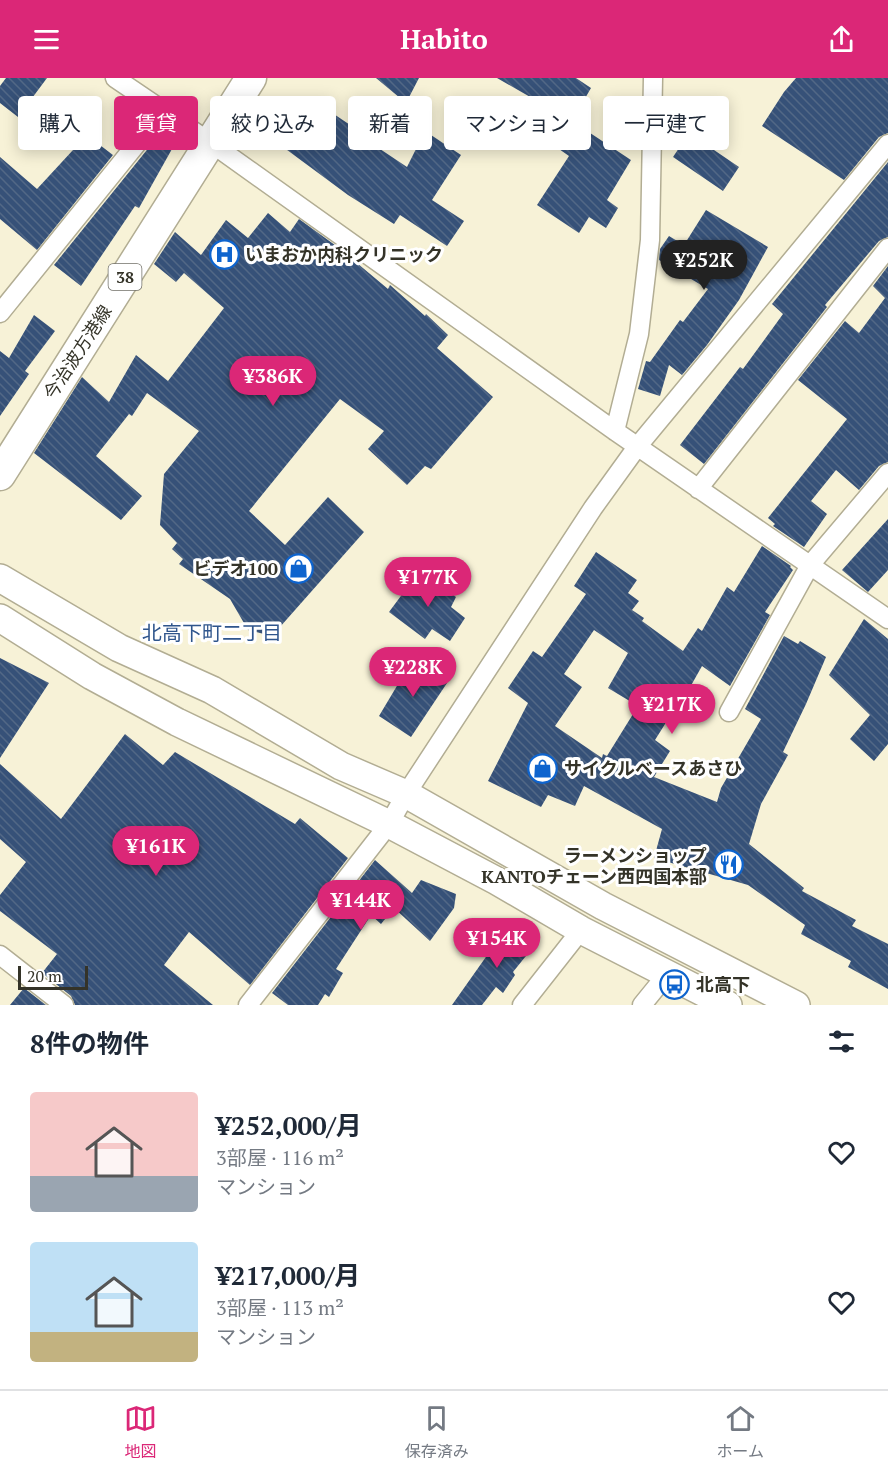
<!DOCTYPE html>
<html lang="ja">
<head>
<meta charset="utf-8">
<style>
	:root { --surface:#fff; --page:#f6f6f7; --text:#1f2937; --muted:#747a83; --line:#e0e1e3; --accent:#db2777 }
	body { margin:0; font-family:"PT Serif","Noto Sans JP",serif; background:var(--page); color:var(--text); height:100vh; display:flex; flex-direction:column; font-size:22px; white-space:nowrap }
	* { box-sizing:border-box; margin:0 }
	p { font-size:20px; color:var(--muted) }
	.icon { flex:none; width:33px; height:33px; fill:none; stroke:currentColor; stroke-width:2; stroke-linecap:round; stroke-linejoin:round }
	.map { position:relative; height:927px; overflow:hidden }
	.sheet { display:flex; flex-direction:column; background:var(--surface); flex:1 }
	.sheet>* { flex:none }
	.banner { position:absolute; left:18px; top:18px; width:852px; height:54px; display:flex; gap:12px }
	.scale { position:absolute; left:18px; bottom:15px; width:70px; box-sizing:border-box; padding-left:6px; border:3px solid #343328; border-top:0; font-size:16px; line-height:21px; white-space:nowrap; color:#343328; -webkit-text-stroke:4px #fff; paint-order:stroke }
	.price { position:absolute; translate:-50% -51px; padding:0 14px; border-radius:21px; background:var(--accent); color:#fff; font-size:20px; line-height:39px; filter:drop-shadow(0 2px 3px #0008) }
	.price::after { content:''; position:absolute; left:50%; top:36px; width:18px; height:14px; margin-left:-9px; background:inherit; clip-path:polygon(0 0,100% 0,50% 100%) }
	.price.active { background:#222; color:#fff }
	ul { padding:0; list-style:none }
	li { display:flex; align-items:center; gap:18px; height:150px; padding:0 30px }
	li span { display:grid; place-items:center; flex:none; width:168px; height:120px; border-radius:6px; color:#555 }
	li>.icon { margin-inline-start:auto }
	span .icon { width:72px; height:72px; fill:#fffc; stroke-width:1 }
	li b { font-size:26px }
	h2 { display:flex; justify-content:space-between; align-items:center; height:72px; padding:0 30px; font-size:26px }
	.pill { padding:0 21px; border-radius:6px; background:var(--surface); box-shadow:0 3px 15px #0003; font-size:21px; line-height:54px }
	.pill.active { background:var(--accent); color:#fff }
	header { display:flex; justify-content:space-between; align-items:center; height:78px; padding:0 30px; background:var(--accent); color:#fff; font-size:27px; font-weight:700 }
	.tab-bar { display:flex; justify-content:space-around; align-items:center; height:84px; border-top:2px solid var(--line); background:var(--surface); font-size:16px; color:var(--muted) }
	.tab-bar a { display:grid; justify-items:center; gap:3px }
	.tab-bar .active { color:var(--accent) }
	.map>svg:first-child { display:block }
	.building { fill:url(#building-back-hatch); fill-rule:evenodd }
	.lines { fill:none; stroke-linecap:round; stroke-linejoin:round }
	.street-casing { stroke:#b2ad93; stroke-width:21 }
	.secondary-casing { stroke:#b2ad93; stroke-width:30 }
	.primary-casing { stroke:#b2ad93; stroke-width:33 }
	.street { stroke:#fff; stroke-width:18 }
	.secondary { stroke:#fff; stroke-width:27 }
	.primary { stroke:#fff; stroke-width:30 }
	.labels { text-anchor:middle; dominant-baseline:central; stroke-width:6; stroke-linejoin:round; paint-order:stroke }
	.shield { fill:#fff; stroke:#717068; stroke-width:1.5 }
	.shield-label { font-size:16px; font-weight:bold; fill:#343328 }
	.poi-label { font-size:18px; font-weight:bold; fill:#343328; stroke:#fff; text-anchor:start }
	.street-label { font-size:18px; fill:#343328; stroke:#fff }
	.neighbourhood-label { font-size:20px; fill:#2f558c; stroke:#fff }
</style>
</head>
<body>
<header><svg class="icon" aria-label="menu" viewBox="0 0 24 24"><path d="M4 6h16M4 12h16M4 18h16"/></svg>Habito<svg class="icon" aria-label="share" viewBox="0 0 24 24"><path d="M12 15V3M7 8l5-5 5 5M5 13v7h14v-7"/></svg></header>
<div class="map">
<svg width="888" height="927" viewBox="0 0 888 927">
	<defs>
		<pattern id="building-back-hatch" width="6" height="6" patternUnits="userSpaceOnUse" patternTransform="scale(1.5)"><rect width="6" height="6" fill="#365178"/><path d="M-1 5l2 2M0 0l6 6M5-1l2 2" fill="none" stroke="#526886"/></pattern>
	</defs>
	<rect width="100%" height="100%" fill="#f7f2d7"/>
	<!-- building -->
	<path class="building" d="M6,0h41l-29,39 -18,-14v-17z
		M376,0h43l-13,25z
		M497,0h79l15,10 -19,33z
		M796,0h92v55l-9,4 -35,43 -82,-54 22,-34z
		M310,20l55,37v4l42,28 18,-36 36,24 -29,45 32,21 -17,25 -47,-31 -6,9 -46,-29 -69,-51z
		M578,47l53,35 -24,40 11,8 -12,20 -17,-11 -10,16 -42,-28 32,-49 -10,-7z
		M163,52l14,10 -38,68 -4,-2 -54,80 -27,-21z
		M689,55l50,34 -16,24 -50,-34z
		M88,58l25,19 -76,95 -37,-31v-62l37,32 36,-39h7z
		M888,84v75l-9,4 -54,64 2,2 -123,157 -24,-19 60,-78 3,2 40,-55 -11,-10z
		M706,132l62,37 -29,53 -32,45 -25,30 -13,-10 -9,31 -22,-7 8,-28 4,1 30,-42 3,2 25,-33 -49,-29 1,-11 9,-13 15,9z
		M268,135l22,19 9,-13 40,29 49,41 2,-4 35,31 1,-2 22,21 -11,13 56,49 -62,72 -6,-3 -18,19 -39,-36 16,-18 -44,-32 -91,112 36,34 43,-48 36,35 -92,104 -24,-6 -18,-31 -51,-35 4,-5 -11,-10 5,-6 -17,-18 4,-51 35,-43 -52,-38 -15,23 -3,-2 -33,42 46,40 -21,24 -87,-67 48,-76 27,25 27,-47 32,26 56,-73 -40,-35 -8,9 -22,-18 21,-32 26,23 25,-35 22,18z
		M888,188v196l-9,4 -20,24 -23,-20 -25,31 16,13 -23,33 -31,-21 2,-2 -7,-6 79,-99 -49,-39 47,-59 14,12 26,-35 -12,-12z
		M34,237l21,16 -30,40 4,3 -29,42v-65l9,7z
		M888,441v51l-20,22 -26,-22z
		M762,468l29,20 -1,1 3,3 -28,42 5,3 -40,71 -28,-20 -18,32 -2,-1 -27,43 15,11 -16,26 63,25 4,-14 40,-69 -16,-10 39,-73 14,8 2,-3 26,16 -20,47 -23,48 5,3 -27,49 -12,40 55,44 -2,3 54,29 -4,6 36,18v45l-40,-22 3,-6 -50,-27 4,-9 -57,-40 -94,-27 8,-29 -78,-43 -9,20 -27,-11 -7,12 -53,-26 40,-78 -20,-15 25,-37 9,6 44,-63 -12,-8 22,-34 41,28 -9,13 11,8 -7,9 12,8 -2,3 41,30 15,-23 4,3 25,-44 7,5zM594,552l34,23 -20,35 30,18 -31,50 -4,-2 -1,4 -47,-32 27,-39 -18,-13z
		M421,491l35,28 -5,10 14,11 -15,23 -18,-12 -7,10 -36,-27z
		M864,541l24,20v105l-14,17 -24,-22 20,-24 -41,-40z
		M0,580l49,25 -49,75z
		M413,581l34,24 -36,54 -32,-21z
		M125,656l38,31 12,-13 120,72 5,-6 48,40 -98,127 -61,-53 -25,33 49,40h-138l-4,-9 -29,-23 15,-19 -57,-43v-16l26,-33 -26,-23v-75l61,55z
		M375,782l37,33 9,-13 35,14 -2,14 -24,33 -36,-33 -13,16 -10,-9 -35,54 7,4 -14,24 -4,-3 -7,11h-30l-16,-12z
		M518,846l20,17 -25,31 2,3 -12,18 -7,-6 -14,18h-30l36,-51 4,3z
		M24,910l22,17h-36z"/>
	<g class="lines">
		<defs>
			<path id="street" d="M115,0l96,65 404,288 273,188
				M0,235l164,-203
				M615,353l24,-97 11,-94 3,-162
				M698,411l190,-241
				M729,634l81,-147 78,-92
				M0,877l64,50
				M248,927l141,-181 17,-30 187,-286 44,-61 251,-303
				M522,927l59,-75
				M642,927l26,-32"/>
			<path id="secondary" d="M0,500l119,70 93,42 129,76 65,28 197,112 193,99
				M0,540l92,58 85,46 212,102 108,57 84,49 147,75"/>
			<path id="primary" d="M0,397l251,-397"/>
		</defs>
		<!-- street casing -->
		<use href="#street" class="street-casing"/>
		<!-- secondary casing -->
		<use href="#secondary" class="secondary-casing"/>
		<!-- primary casing -->
		<use href="#primary" class="primary-casing"/>
		<!-- street -->
		<use href="#street" class="street"/>
		<!-- secondary -->
		<use href="#secondary" class="secondary"/>
		<!-- primary -->
		<use href="#primary" class="primary"/>
	</g>
	<!-- icons -->
	<defs>
		<symbol id="hospital-ring" viewBox="-11 -11 22 22"><circle r="9.5" fill="#fff" stroke="#0e64ce" stroke-width="1.5"/><path d="M-5-5h3v3.5h4V-5h3V5h-3V1.5h-4V5h-3Z" fill="#0e64ce"/></symbol>
		<symbol id="shop-ring" viewBox="-11 -11 22 22"><circle r="9.5" fill="#fff" stroke="#0e64ce" stroke-width="1.5"/><path d="M-5-2.5h2.3a2.7 3.5 0 0 1 5.4 0H5L5.5 6h-11ZM-1.5-2.5h3a1.5 2.3 0 0 0-3 0Z" fill="#0e64ce"/></symbol>
		<symbol id="restaurant-ring" viewBox="-11 -11 22 22"><circle r="9.5" fill="#fff" stroke="#0e64ce" stroke-width="1.5"/><path d="M-5-6h1v4h1v-4h1v4h1v-4h1v5L-1.5 .5V6h-2V.5L-5-1ZM5-6V6H3V1.5H1.5Q1.5-4 5-6Z" fill="#0e64ce"/></symbol>
		<symbol id="bus-ring" viewBox="-11 -11 22 22"><circle r="9.5" fill="#fff" stroke="#0e64ce" stroke-width="1.5"/><path d="M-5-6H5V4H4V6H2V4H-2V6H-4V4H-5ZM-3.5-4V0h7V-4ZM-3.5 1.2v1.5H-2V1.2ZM2 1.2v1.5H3.5V1.2Z" fill="#0e64ce"/></symbol>
	</defs>
	<g fill-rule="evenodd">
		<use href="#hospital-ring" x="208" y="160" width="33" height="33"/>
		<use href="#shop-ring" x="282" y="474" width="33" height="33"/>
		<use href="#shop-ring" x="526" y="674" width="33" height="33"/>
		<use href="#restaurant-ring" x="712" y="770" width="33" height="33"/>
		<use href="#bus-ring" x="658" y="890" width="33" height="33"/>
	</g>
	<g class="labels">
		<!-- shield labels -->
		<rect class="shield" x="108.5" y="186" width="33" height="26" rx="4.5"/>
		<g class="shield-label">
			<text x="125" y="199">38</text>
		</g>
		<!-- poi labels -->
		<g class="poi-label">
			<text x="245" y="176">いまおか内科クリニック</text>
			<text x="278" y="490" text-anchor="end">ビデオ100</text>
			<text x="564" y="690">サイクルベースあさひ</text>
			<text x="707" y="777" text-anchor="end">ラーメンショップ<tspan x="707" dy="21">KANTOチェーン西四国本部</tspan></text>
			<text x="696" y="906">北高下</text>
		</g>
		<!-- street labels -->
		<g class="street-label">
			<text transform="translate(77 274) rotate(-57)">今治波方港線</text>
		</g>
		<!-- neighbourhood labels -->
		<g class="neighbourhood-label">
			<text x="212" y="554">北高下町二丁目</text>
		</g>
	</g>
</svg>
<div class="scale">20 m</div>
<b class="price active" style="left:704px;top:213px">¥252K</b>
<b class="price" style="left:273px;top:329px">¥386K</b>
<b class="price" style="left:428px;top:530px">¥177K</b>
<b class="price" style="left:413px;top:620px">¥228K</b>
<b class="price" style="left:672px;top:657px">¥217K</b>
<b class="price" style="left:156px;top:799px">¥161K</b>
<b class="price" style="left:361px;top:853px">¥144K</b>
<b class="price" style="left:497px;top:891px">¥154K</b>
<div class="banner">
<a class="pill">購入</a>
<a class="pill active">賃貸</a>
<a class="pill">絞り込み</a>
<a class="pill">新着</a>
<a class="pill">マンション</a>
<a class="pill">一戸建て</a>
</div>
</div>
<section class="sheet">
<h2>8件の物件<svg class="icon" aria-label="filters" viewBox="0 0 24 24"><path d="M4 7h16M4 17h16"/><circle cx="9" cy="7" r="2"/><circle cx="15" cy="17" r="2"/></svg></h2>
<ul>
<li><span style="background:linear-gradient(#f6c9c9 70%,#9aa5b1 0)"><svg class="icon" aria-label="home" viewBox="0 0 24 24"><path d="M3 11l9-7 9 7M6 9v11h12V9"/></svg></span><div><b>¥252,000/月</b><p>3部屋 · 116 m²</p><p>マンション</p></div><svg class="icon" aria-label="heart" viewBox="0 0 24 24"><path d="M12 20l-8-8c-3-5 5-10 8-4 3-6 11-1 8 4z"/></svg></li>
<li><span style="background:linear-gradient(#bfe0f5 75%,#c2b280 0)"><svg class="icon" aria-label="home" viewBox="0 0 24 24"><path d="M3 11l9-7 9 7M6 9v11h12V9"/></svg></span><div><b>¥217,000/月</b><p>3部屋 · 113 m²</p><p>マンション</p></div><svg class="icon" aria-label="heart" viewBox="0 0 24 24"><path d="M12 20l-8-8c-3-5 5-10 8-4 3-6 11-1 8 4z"/></svg></li>
</ul>
</section>
<nav class="tab-bar">
<a class="active"><svg class="icon" aria-label="map" viewBox="0 0 24 24"><path d="M3 6l6-2 6 2 6-2v14l-6 2-6-2-6 2zM9 4v14M15 6v14"/></svg>地図</a>
<a><svg class="icon" aria-label="saved" viewBox="0 0 24 24"><path d="M7 4h10v16l-5-4-5 4z"/></svg>保存済み</a>
<a><svg class="icon" aria-label="home" viewBox="0 0 24 24"><path d="M3 11l9-7 9 7M6 9v11h12V9"/></svg>ホーム</a>
</nav>
</body>
</html>
